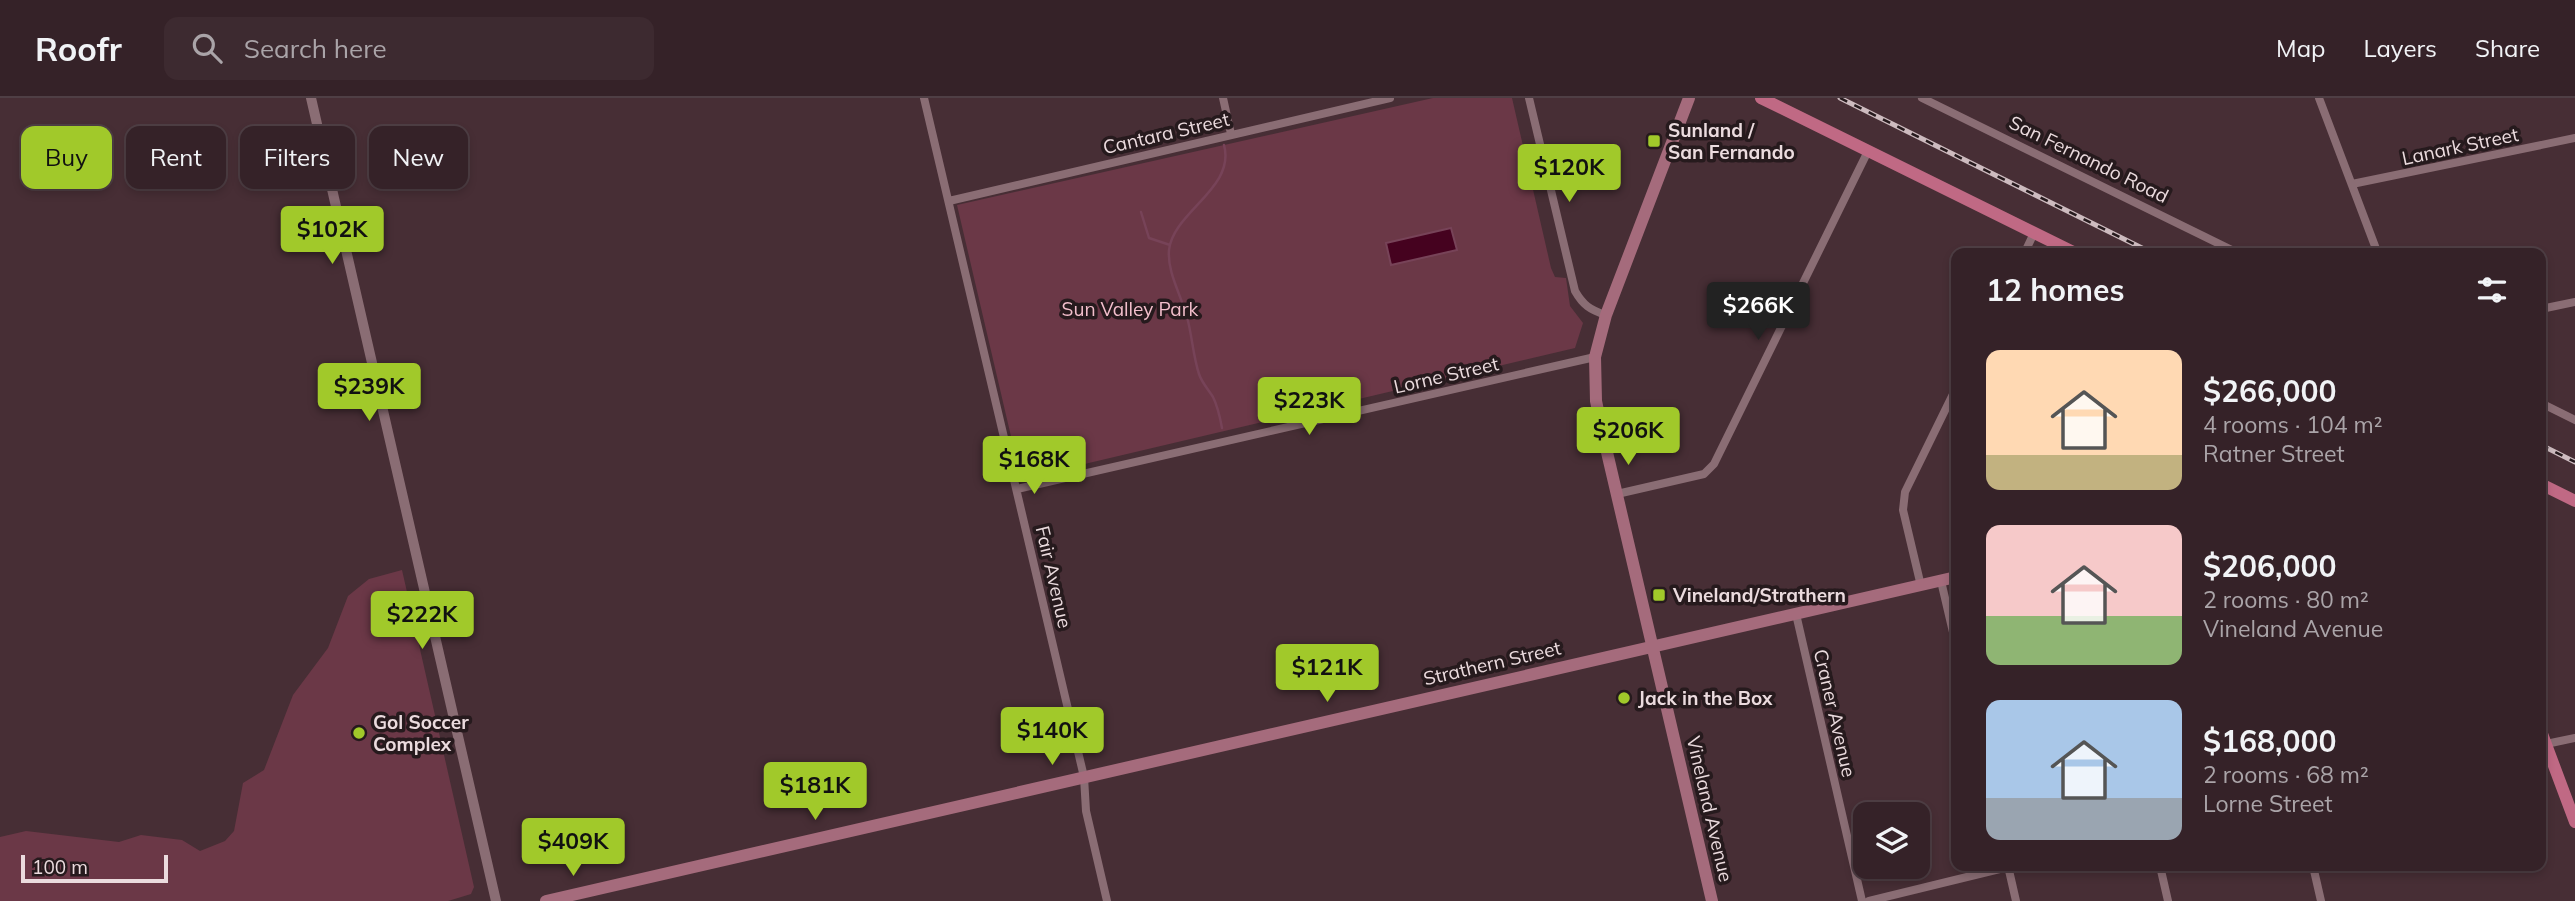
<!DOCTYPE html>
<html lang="en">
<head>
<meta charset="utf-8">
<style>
	:root { --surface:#352228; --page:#3d2a30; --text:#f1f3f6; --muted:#aaa4a8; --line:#4f3f45; --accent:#a1c92a }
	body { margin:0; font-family:Mulish,sans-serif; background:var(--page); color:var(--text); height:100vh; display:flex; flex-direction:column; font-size:26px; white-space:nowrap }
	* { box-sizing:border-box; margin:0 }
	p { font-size:23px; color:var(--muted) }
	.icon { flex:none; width:38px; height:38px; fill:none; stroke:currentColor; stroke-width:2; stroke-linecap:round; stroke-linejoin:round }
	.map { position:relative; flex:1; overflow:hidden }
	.sheet { position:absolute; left:1951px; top:150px; width:595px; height:623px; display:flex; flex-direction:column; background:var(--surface); border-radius:14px; box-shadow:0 4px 10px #0003,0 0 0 2px var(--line) }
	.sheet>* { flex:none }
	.guide { position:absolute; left:21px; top:28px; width:665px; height:63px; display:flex; gap:14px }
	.controls { position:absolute; left:1853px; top:704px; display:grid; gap:14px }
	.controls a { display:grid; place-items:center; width:77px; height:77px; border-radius:14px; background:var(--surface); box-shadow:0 4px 10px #0003,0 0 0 2px var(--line); font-size:35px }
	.scale { position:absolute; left:21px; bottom:18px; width:147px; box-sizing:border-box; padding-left:7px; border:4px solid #ebdbde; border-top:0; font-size:19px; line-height:24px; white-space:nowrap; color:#ebdbde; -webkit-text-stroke:5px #261a1d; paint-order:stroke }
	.price { position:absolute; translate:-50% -60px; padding:0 16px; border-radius:7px; background:var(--accent); color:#111; font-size:23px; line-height:46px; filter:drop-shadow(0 2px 4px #0008) }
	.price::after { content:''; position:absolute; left:50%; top:42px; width:21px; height:16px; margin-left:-10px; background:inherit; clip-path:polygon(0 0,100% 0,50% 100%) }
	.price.current { background:#222; color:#fff }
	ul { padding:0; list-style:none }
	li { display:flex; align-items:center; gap:21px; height:175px; padding:0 35px }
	li span { display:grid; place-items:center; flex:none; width:196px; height:140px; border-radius:14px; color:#555 }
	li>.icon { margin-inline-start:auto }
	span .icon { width:84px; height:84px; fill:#fffc; stroke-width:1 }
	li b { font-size:30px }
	h2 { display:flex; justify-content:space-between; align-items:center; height:84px; padding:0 35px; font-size:30px }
	.chip { padding:0 24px; border-radius:14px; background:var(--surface); box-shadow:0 4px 10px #0003,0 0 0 2px var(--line); font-size:24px; line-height:63px }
	.chip.current { background:var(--accent); color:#111 }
	header { display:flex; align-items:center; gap:42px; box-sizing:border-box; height:98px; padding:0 35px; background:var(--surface); border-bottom:2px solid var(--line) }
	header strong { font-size:33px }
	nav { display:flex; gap:38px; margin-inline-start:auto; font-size:24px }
	.search { width:490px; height:63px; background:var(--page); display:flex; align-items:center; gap:18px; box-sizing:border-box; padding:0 24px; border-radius:14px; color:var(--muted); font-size:26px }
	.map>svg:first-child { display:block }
	.green { fill:#6b3847 }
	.water { fill:#45021f; stroke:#774358; stroke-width:2 }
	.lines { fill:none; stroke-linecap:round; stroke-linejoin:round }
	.stream { stroke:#774358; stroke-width:2.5 }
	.minor { stroke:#8a6d74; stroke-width:8 }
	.tertiary { stroke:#8a6d74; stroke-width:10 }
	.secondary { stroke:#a56b7c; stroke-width:12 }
	.primary { stroke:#c06984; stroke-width:12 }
	.rail-casing { stroke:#cdbbbf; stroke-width:5 }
	.rail { stroke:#261a1d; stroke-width:2.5; stroke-dasharray:8; stroke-linecap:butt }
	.poi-dot { fill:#a1c92a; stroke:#261a1d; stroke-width:2.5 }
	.labels { text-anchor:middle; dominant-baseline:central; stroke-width:7; stroke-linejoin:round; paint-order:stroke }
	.poi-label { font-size:19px; font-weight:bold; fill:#ebdbde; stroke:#261a1d; text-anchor:start }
	.street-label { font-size:19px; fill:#ebdbde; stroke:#261a1d }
	.park-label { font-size:19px; fill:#f2becb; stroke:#261a1d }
</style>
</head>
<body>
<header>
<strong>Roofr</strong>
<div class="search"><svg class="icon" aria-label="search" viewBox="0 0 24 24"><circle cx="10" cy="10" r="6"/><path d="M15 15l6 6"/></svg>Search here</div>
<nav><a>Map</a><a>Layers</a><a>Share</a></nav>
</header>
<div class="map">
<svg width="2575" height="803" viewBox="0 0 2575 803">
	<rect width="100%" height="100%" fill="#472e35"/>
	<!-- green -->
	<path class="green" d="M1433,0h79l39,170 4,9 11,1 4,28 13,17 -8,25 -554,131 -64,-274z
		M402,472l72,317 -3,7 -23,7h-448v-64l26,-6 93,11 22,-7 41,5 18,11 25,-10 9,-10 9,-48 21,-13 29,-75 35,-47 20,-52 21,-17z"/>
	<!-- water -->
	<path class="water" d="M1451,130l6,22 -66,15 -5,-22z"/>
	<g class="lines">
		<!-- stream -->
		<path class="stream" d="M1141,114l8,26 21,7
			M1222,330c-2,-11 -4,-21 -9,-31 -5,-8 -11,-14 -14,-23 -6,-18 -7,-39 -12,-57 -6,-22 -20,-45 -18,-67 4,-38 67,-62 55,-105"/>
		<!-- minor -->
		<path class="minor" d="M924,0l160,679 2,34 21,90
			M1223,0l8,36
			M1529,0l46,193c8,14 15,19 31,24
			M1922,0l318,156
			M2319,0l59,156
			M2352,86l223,-46
			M949,103l441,-103
			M2024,156l10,-21
			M2541,211l34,-7
			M2541,305l34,17
			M1017,391l578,-132
			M1617,396l87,-20 10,-10 154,-313
			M1941,483l15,64
			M1921,488l-18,-76 2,-18 51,-104
			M1796,516l66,287
			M2546,646l29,-6
			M2008,768l8,35
			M2160,768l8,35
			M2313,768l8,35
			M1869,803l143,-35"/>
		<!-- tertiary -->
		<path class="tertiary" d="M311,0l185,803"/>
		<!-- secondary -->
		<path class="secondary" d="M1689,0l-83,217 -11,42 1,44 10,47 106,453
			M546,803l1410,-324"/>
		<!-- primary -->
		<path class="primary" d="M1761,0l316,156
			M2541,386l34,17
			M2541,633l34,91"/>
		<defs>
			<path id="rail" d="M1840,0l314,156
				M2541,347l34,17"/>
		</defs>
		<!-- rail casing -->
		<use href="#rail" class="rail-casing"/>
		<!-- rail -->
		<use href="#rail" class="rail"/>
	</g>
	<!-- markers -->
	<g class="poi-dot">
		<rect x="1647" y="36" width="14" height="14" rx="3.5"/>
		<rect x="1652" y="490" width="14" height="14" rx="3.5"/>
		<circle cx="1624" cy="600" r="7"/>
		<circle cx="359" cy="635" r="7"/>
	</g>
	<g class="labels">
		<!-- poi labels -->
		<g class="poi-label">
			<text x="1668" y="32">Sunland /<tspan x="1668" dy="22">San Fernando</tspan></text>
			<text x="1673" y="497">Vineland/Strathern</text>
			<text x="1638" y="600">Jack in the Box</text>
			<text x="373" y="624">Gol Soccer<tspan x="373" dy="22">Complex</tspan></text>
		</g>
		<!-- street labels -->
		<g class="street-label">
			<text transform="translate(1166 35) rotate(-13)">Cantara Street</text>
			<text transform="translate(2460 48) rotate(-12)">Lanark Street</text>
			<text transform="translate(2089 61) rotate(26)">San Fernando Road</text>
			<text transform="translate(1446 277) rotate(-13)">Lorne Street</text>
			<text transform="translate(1054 479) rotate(77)">Fair Avenue</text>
			<text transform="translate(1492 565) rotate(-13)">Strathern Street</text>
			<text transform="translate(1835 615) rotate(77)">Craner Avenue</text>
			<text transform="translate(1710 711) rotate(77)">Vineland Avenue</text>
		</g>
		<!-- park labels -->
		<g class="park-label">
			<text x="1130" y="211">Sun Valley Park</text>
		</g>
	</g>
</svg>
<div class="controls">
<a><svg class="icon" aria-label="layers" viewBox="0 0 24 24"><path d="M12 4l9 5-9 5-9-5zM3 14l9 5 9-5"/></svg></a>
</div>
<div class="scale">100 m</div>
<b class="price" style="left:1569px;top:106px">$120K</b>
<b class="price" style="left:332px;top:168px">$102K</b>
<b class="price current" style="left:1758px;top:244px">$266K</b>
<b class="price" style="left:369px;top:325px">$239K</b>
<b class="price" style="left:1309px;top:339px">$223K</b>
<b class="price" style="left:1628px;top:369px">$206K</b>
<b class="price" style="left:1034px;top:398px">$168K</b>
<b class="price" style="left:422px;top:553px">$222K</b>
<b class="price" style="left:1327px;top:606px">$121K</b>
<b class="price" style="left:1052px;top:669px">$140K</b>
<b class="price" style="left:815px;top:724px">$181K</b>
<b class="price" style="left:573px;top:780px">$409K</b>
<div class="guide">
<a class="chip current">Buy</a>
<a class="chip">Rent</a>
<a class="chip">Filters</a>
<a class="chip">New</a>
</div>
<section class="sheet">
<h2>12 homes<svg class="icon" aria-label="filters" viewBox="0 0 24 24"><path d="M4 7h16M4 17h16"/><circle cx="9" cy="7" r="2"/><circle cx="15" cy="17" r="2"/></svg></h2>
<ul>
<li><span style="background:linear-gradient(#ffd9b3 75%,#c2b280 0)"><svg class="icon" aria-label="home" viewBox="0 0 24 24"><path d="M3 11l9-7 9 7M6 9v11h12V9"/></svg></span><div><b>$266,000</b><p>4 rooms · 104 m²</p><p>Ratner Street</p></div></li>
<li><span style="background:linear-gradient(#f6c9c9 65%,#8fb573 0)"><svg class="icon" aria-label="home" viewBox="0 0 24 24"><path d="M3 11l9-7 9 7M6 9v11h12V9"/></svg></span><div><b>$206,000</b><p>2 rooms · 80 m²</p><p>Vineland Avenue</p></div></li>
<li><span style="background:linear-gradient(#a9c7e8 70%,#9aa5b1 0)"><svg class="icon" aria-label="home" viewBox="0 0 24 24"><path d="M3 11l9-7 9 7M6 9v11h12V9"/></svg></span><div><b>$168,000</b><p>2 rooms · 68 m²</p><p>Lorne Street</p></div></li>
</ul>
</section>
</div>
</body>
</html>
